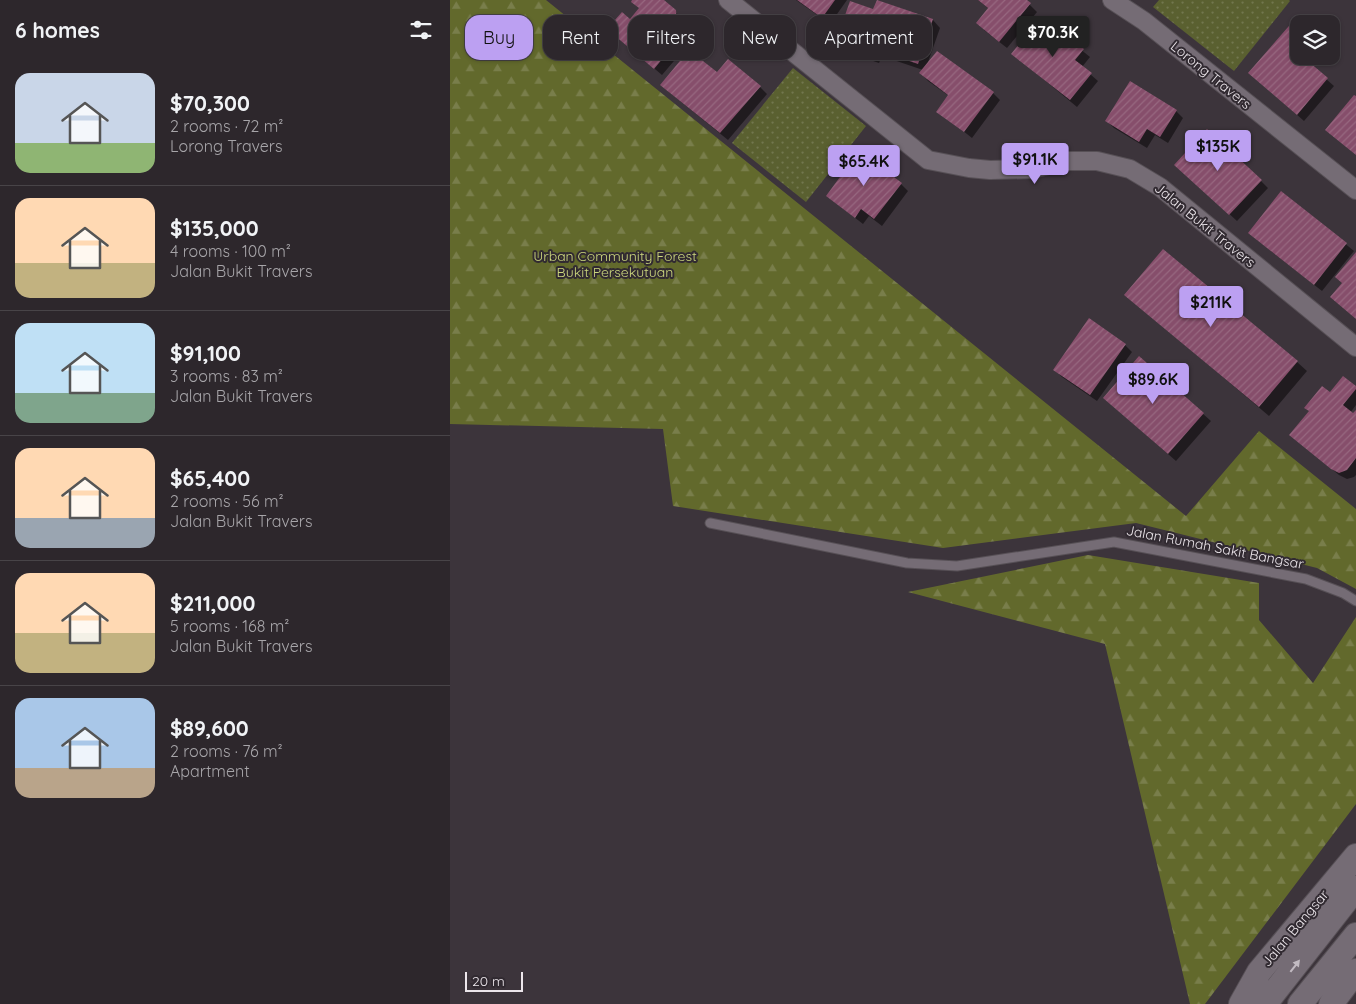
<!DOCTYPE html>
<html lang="en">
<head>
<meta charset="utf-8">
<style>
	:root { --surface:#2d272c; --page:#393338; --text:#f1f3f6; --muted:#a7a5a9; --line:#484448; --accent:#bca0f2 }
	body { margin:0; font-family:Quicksand,sans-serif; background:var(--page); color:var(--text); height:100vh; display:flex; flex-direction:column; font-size:19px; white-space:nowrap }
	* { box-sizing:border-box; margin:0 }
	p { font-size:16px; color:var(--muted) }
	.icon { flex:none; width:28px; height:28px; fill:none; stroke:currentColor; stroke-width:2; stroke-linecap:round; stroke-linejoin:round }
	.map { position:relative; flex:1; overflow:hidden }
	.sheet { display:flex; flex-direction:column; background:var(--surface); width:450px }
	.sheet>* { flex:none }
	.banner { position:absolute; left:15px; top:15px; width:475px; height:45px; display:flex; gap:10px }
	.buttons { position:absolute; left:840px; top:15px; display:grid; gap:10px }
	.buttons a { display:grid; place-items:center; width:50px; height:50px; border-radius:10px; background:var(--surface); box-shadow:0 1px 4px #0004,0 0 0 1px var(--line); font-size:25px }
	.scale { position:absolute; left:15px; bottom:12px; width:58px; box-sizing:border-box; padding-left:5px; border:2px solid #ece6eb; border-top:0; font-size:14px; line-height:18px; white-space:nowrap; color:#ece6eb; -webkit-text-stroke:4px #312a31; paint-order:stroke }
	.price { position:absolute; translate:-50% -42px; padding:0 11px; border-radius:5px; background:var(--accent); color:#111; font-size:16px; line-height:32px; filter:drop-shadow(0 1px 2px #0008) }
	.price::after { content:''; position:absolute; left:50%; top:30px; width:15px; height:11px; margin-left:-8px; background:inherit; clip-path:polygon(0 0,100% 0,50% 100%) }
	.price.on { background:#222; color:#fff }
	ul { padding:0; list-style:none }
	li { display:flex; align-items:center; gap:15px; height:125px; padding:0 15px }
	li+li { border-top:1px solid var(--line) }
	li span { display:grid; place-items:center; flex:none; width:140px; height:100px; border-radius:15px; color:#555 }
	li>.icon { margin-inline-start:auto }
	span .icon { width:60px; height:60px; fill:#fffc; stroke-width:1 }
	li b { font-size:21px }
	h2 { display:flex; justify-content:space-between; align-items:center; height:60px; padding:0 15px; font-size:21px }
	.chip { padding:0 18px; border-radius:15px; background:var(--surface); box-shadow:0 1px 4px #0004,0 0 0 1px var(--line); font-size:18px; line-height:45px }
	.chip.on { background:var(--accent); color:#111 }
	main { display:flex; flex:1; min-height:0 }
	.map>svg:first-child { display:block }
	.grass { fill:url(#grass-dots) }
	.forest { fill:url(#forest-firs) }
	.shadow { fill:#0007 }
	.building { fill:url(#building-hatch) }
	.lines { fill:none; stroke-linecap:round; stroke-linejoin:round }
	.service-casing { stroke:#575056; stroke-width:11 }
	.minor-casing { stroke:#575056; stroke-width:20 }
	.secondary-casing { stroke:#575056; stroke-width:26 }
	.service { stroke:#756c75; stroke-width:9 }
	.minor { stroke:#756c75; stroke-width:18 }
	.secondary { stroke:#756c75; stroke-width:24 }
	.oneway { fill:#c2bbc2 }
	.labels { text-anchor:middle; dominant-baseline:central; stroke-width:4; stroke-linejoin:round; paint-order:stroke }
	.street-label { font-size:14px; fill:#ece6eb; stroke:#312a31 }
	.park-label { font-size:14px; fill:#cdd87e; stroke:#312a31 }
</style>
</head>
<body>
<main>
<section class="sheet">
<h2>6 homes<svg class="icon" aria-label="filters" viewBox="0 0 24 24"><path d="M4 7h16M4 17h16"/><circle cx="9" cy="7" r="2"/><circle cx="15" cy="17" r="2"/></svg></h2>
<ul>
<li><span style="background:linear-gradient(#c9d6e8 70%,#8fb573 0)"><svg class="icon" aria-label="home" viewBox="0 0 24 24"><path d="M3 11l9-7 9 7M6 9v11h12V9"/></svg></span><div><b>$70,300</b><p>2 rooms · 72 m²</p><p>Lorong Travers</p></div></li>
<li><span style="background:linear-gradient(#ffd9b3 65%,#c2b280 0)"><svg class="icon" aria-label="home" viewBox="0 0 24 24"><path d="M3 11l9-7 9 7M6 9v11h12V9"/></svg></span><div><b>$135,000</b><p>4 rooms · 100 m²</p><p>Jalan Bukit Travers</p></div></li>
<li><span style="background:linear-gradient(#bfe0f5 70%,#7fa58c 0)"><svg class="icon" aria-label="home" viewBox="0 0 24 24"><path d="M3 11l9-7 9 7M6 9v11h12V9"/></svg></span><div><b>$91,100</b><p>3 rooms · 83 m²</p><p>Jalan Bukit Travers</p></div></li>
<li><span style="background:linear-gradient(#ffd9b3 70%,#9aa5b1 0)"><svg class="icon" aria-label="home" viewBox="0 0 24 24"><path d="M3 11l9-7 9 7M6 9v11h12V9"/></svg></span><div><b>$65,400</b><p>2 rooms · 56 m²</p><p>Jalan Bukit Travers</p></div></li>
<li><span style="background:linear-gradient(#ffd9b3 60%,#c2b280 0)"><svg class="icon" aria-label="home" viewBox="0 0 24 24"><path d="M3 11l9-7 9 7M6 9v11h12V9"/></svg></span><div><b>$211,000</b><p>5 rooms · 168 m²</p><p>Jalan Bukit Travers</p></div></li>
<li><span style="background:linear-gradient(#a9c7e8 70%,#b9a48a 0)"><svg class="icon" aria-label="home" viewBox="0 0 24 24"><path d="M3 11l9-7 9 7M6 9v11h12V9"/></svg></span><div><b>$89,600</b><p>2 rooms · 76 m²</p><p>Apartment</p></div></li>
</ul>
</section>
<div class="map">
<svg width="906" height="1004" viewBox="0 0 906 1004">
	<defs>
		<pattern id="grass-dots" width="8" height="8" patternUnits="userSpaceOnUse" patternTransform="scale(1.25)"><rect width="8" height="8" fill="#5a6030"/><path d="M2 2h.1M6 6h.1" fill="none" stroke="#72774e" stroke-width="1.8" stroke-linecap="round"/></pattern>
		<pattern id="forest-firs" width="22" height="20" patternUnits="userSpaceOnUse" patternTransform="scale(1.25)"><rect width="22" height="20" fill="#62692c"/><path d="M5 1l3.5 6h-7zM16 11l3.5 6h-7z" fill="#797e4b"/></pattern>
		<pattern id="building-hatch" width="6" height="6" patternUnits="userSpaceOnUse" patternTransform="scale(1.25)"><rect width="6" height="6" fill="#864e6b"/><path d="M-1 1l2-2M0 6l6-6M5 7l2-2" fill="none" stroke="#976880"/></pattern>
	</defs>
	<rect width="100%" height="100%" fill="#3c343b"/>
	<!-- grass -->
	<path class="grass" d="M709,0h130l1,1 -56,70 -81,-64z
		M343,68l73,58 -60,76 -74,-59z"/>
	<!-- forest -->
	<path class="forest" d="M0,0h96l640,516 73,-85 97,78v80l-39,-21 -181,-45 -193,25 -270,-42 -10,-77 -213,-5z
		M638,555l171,28v37l54,63 43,-66v187l-151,200h-15l-85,-360 -197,-52z"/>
	<!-- shadow -->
	<path class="shadow" d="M184,0h28l21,19 2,29 -23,27 -46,-39 24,-27z
		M346,0h51l-17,24z
		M528,0h47l12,12 -30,36 -23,-18 5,-21z
		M428,1l55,19 7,8 -13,37 66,28 7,7 -28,38 -34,-27 11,-15 -21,-15 -7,-8 2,-3 -41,-14 -3,7 -35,-12 -7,-7 37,-33z
		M592,18l48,39 -8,10 16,14 -21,26 -64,-53z
		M849,56h17l-7,8 25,22 -30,35 -54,-48z
		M267,74l43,13 7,7 -39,46 -59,-48z
		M726,111l7,7 -15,25 -13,-8 -8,13 -33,-20 -7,-7z
		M733,172l78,9 7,7 -31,33z
		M451,184l7,7 -26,35 -13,-10 -6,8 -36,-28z
		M832,192l72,59 -32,40 -65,-51z
		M676,295l171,67 10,9 -38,45z
		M675,345l7,7 -35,49 -35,-24 -7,-7z
		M690,358l71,63 -35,40 -64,-56z
		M906,388v17l-6,8 3,2 3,-4v64l-2,2 -7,2 -8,-4 -48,-40 39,-42z"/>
	<!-- building -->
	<path class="building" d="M182,0h32l12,10 2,30 -24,29 -47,-40 15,-17 8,7 9,-11 -8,-6z
		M347,0h38l-13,18z
		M427,0l56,19 -15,45 -44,-15 -2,8 -37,-13 15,-43 23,8z
		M528,0h49l4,3 -32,39 -23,-19 12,-15z
		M591,16l43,33 -9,11 17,13 -22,27 -59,-46z
		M845,19l5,5h-1v32h3l26,22 -31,37 -49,-42z
		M239,50l28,22 11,-13 33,27 -41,47 -60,-48z
		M487,51l57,41 -30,40 -28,-20 12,-17 -29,-22z
		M680,81l47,29 -17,27 -13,-8 -8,13 -34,-21z
		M904,95l2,1v59l-31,-25z
		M757,129l55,51 -33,35 -55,-50z
		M409,151l43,32 -28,36 -13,-10 -6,9 -29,-22z
		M831,191l66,52 -33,42 -66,-52z
		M713,249l135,112 -39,46 -135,-112z
		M906,252v67l-26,-22 12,-14 -7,-6z
		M639,318l37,26 -36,51 -37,-25z
		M689,356l65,57 -36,41 -65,-56z
		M893,376l13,10v3l-13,16 10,8 3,-3v48l-9,12 -8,3 -8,-4 -42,-34 20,-24 -5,-3 18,-22 8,6z"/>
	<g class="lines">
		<defs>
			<path id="service" d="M260,523l197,40 50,3 157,-24 192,37 37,14 13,8"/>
			<path id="minor" d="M278,0l200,160 41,8 21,2 42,-1 32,-8h33l33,8 30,18 196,160
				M662,0l32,21 212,169"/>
			<path id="secondary" d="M791,1004l18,-32 97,-116
				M815,1004l91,-116
				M850,1004l56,-69
				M881,1004l25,-33"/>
		</defs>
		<!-- service casing -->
		<use href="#service" class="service-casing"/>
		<!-- minor casing -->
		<use href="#minor" class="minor-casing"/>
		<!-- secondary casing -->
		<use href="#secondary" class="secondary-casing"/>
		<!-- service -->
		<use href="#service" class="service"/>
		<!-- minor -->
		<use href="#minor" class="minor"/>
		<!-- secondary -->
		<use href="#secondary" class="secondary"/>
	</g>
	<!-- one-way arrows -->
	<defs><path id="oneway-solid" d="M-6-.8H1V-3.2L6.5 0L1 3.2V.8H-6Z" transform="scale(1.25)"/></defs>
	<use class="oneway" href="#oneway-solid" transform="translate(845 966) rotate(-52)"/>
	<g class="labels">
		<!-- street labels -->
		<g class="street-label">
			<text transform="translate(761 75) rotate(39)">Lorong Travers</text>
			<text transform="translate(755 225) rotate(39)">Jalan Bukit Travers</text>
			<text transform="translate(765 547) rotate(11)">Jalan Rumah Sakit Bangsar</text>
			<text transform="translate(845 928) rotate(-50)">Jalan Bangsar</text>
		</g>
		<!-- park labels -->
		<g class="park-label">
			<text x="165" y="256">Urban Community Forest<tspan x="165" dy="16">Bukit Persekutuan</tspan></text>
		</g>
	</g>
</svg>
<div class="buttons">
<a><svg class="icon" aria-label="layers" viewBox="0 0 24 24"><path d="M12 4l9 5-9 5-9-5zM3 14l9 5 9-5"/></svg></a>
</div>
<div class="scale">20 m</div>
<b class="price on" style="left:603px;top:58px">$70.3K</b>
<b class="price" style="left:768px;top:172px">$135K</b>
<b class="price" style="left:585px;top:185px">$91.1K</b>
<b class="price" style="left:414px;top:187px">$65.4K</b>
<b class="price" style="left:761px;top:328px">$211K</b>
<b class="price" style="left:703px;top:405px">$89.6K</b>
<div class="banner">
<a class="chip on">Buy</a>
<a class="chip">Rent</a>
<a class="chip">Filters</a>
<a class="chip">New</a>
<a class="chip">Apartment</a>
</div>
</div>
</main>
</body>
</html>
